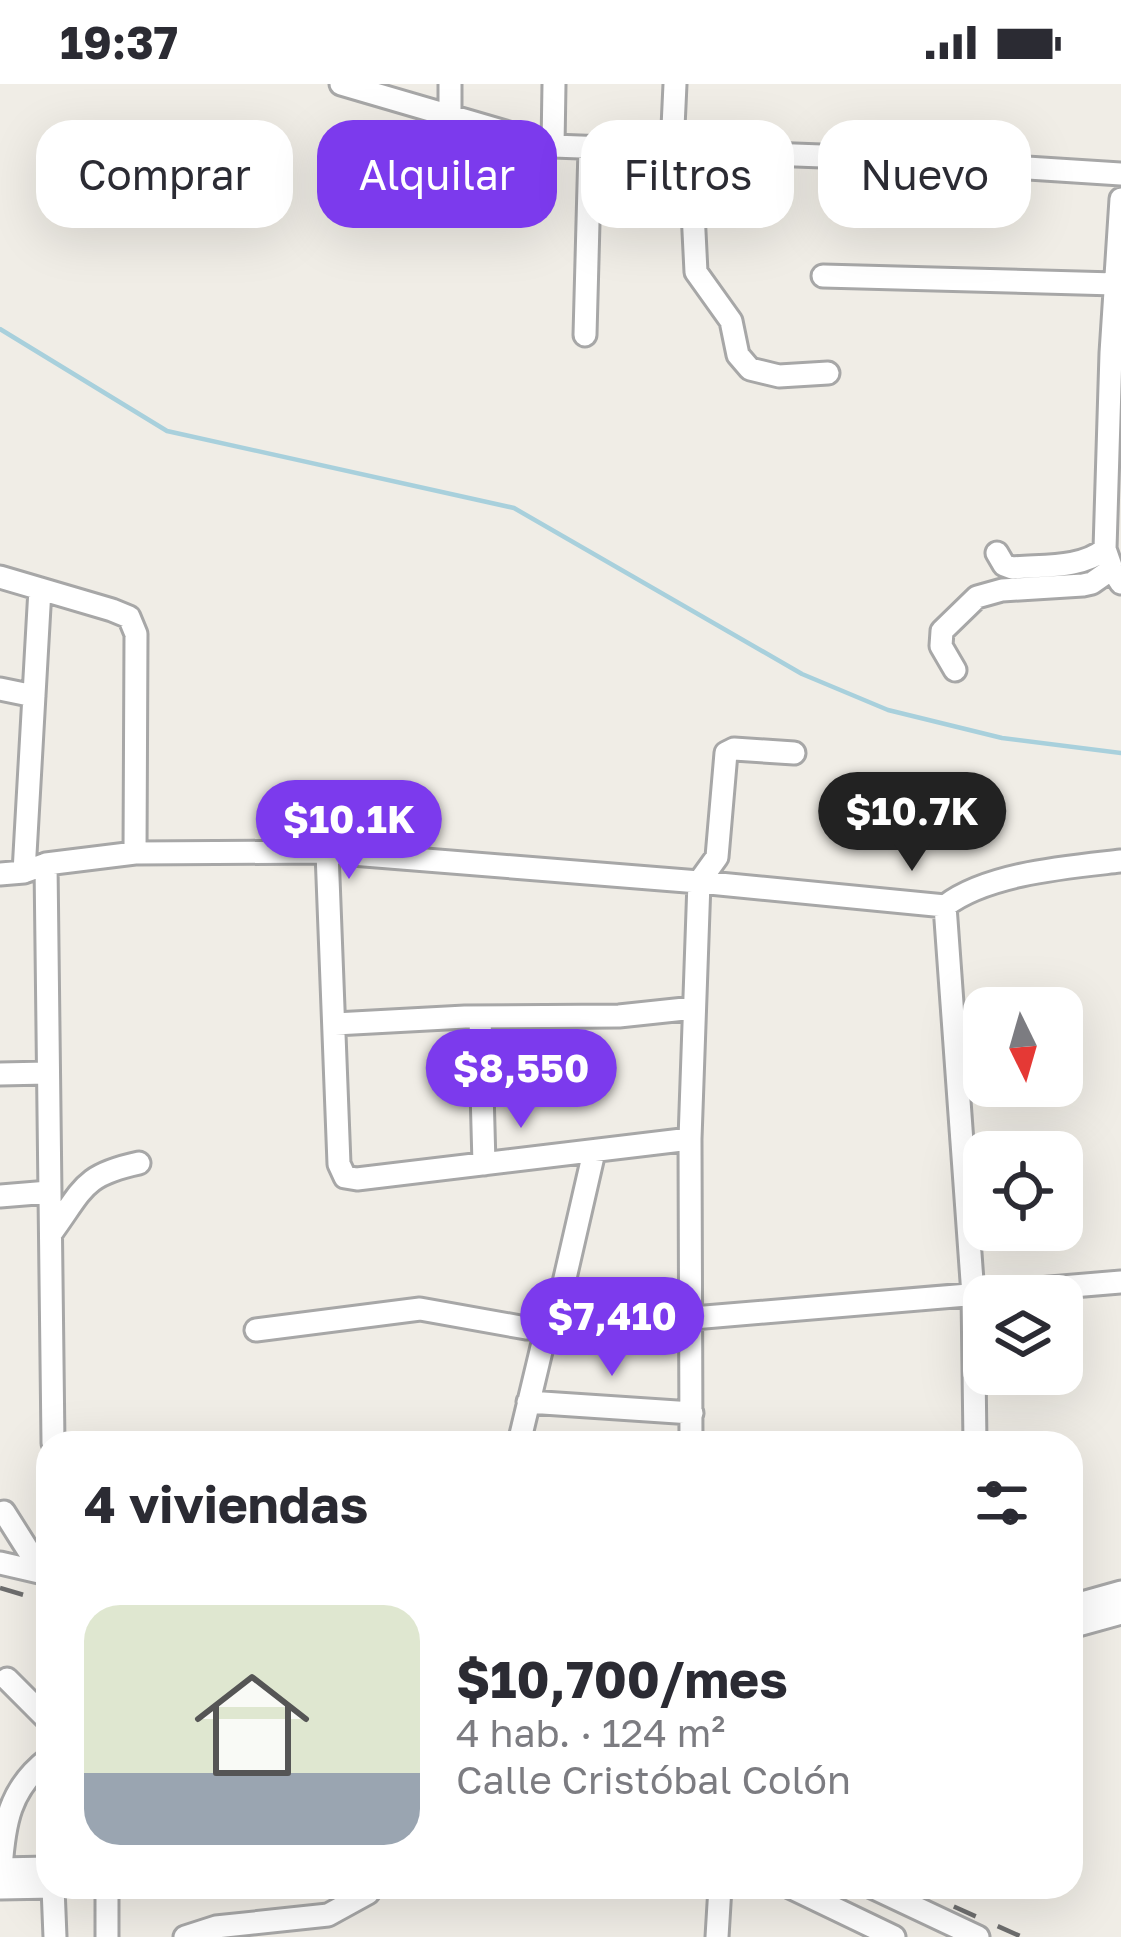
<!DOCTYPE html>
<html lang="es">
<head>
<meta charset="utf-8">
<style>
	:root { --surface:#fff; --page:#f2f2f3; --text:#2b2b33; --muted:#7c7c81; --accent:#7c3aed }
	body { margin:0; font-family:"Golos Text",sans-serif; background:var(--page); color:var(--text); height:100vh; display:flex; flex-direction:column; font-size:45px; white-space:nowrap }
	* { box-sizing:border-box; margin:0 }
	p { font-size:39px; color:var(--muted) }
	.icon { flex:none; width:66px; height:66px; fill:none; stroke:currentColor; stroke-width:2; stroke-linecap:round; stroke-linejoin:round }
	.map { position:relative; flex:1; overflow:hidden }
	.panel { position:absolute; left:36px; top:1347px; width:1047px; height:468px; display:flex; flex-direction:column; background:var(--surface); border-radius:36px; box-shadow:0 12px 48px #0002 }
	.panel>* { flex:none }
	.hud { position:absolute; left:36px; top:36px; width:1050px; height:108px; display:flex; gap:24px }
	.needle { width:78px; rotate:175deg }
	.fabs { position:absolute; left:963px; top:903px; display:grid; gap:24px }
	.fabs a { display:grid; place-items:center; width:120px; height:120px; border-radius:24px; background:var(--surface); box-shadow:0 12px 48px #0002; font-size:60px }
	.price { position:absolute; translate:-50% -102px; padding:0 27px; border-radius:42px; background:var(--accent); color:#fff; font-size:39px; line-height:78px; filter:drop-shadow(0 3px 6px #0008) }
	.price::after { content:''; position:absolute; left:50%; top:72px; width:36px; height:27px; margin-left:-18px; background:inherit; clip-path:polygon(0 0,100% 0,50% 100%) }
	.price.current { background:#222; color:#fff }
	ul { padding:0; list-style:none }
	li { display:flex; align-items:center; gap:36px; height:300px; padding:0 48px }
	li span { display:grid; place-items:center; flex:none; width:336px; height:240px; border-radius:36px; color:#555 }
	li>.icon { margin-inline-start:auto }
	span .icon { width:144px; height:144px; fill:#fffc; stroke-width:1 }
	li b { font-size:51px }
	h2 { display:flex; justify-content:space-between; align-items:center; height:144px; padding:0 48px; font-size:51px }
	.pill { padding:0 42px; border-radius:36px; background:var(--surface); box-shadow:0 12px 48px #0002; font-size:42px; line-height:108px }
	.pill.current { background:var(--accent); color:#fff }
	.status { display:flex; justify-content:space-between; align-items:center; height:84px; padding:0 60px; background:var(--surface); direction:ltr }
	.status svg { height:33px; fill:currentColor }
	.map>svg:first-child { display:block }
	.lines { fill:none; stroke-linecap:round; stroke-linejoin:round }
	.stream { stroke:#a8d0dc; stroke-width:4.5 }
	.minor-casing { stroke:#a7a7a7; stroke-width:27 }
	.minor { stroke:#fff; stroke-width:21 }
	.rail { stroke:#6e6e6e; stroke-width:4.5; stroke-dasharray:24 24; stroke-linecap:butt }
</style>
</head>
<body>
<div class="status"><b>19:37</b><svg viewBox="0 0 49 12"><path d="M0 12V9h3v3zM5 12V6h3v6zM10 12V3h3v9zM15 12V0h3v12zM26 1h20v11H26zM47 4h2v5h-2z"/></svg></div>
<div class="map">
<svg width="1121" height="1853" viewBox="0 0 1121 1853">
	<rect width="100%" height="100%" fill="#f0ede6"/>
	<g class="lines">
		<!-- stream -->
		<path class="stream" d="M0,245l167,102 347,77 288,166 86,36 114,28 119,15"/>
		<defs>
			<path id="minor" d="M341,0l212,62 322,12 246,16
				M450,31v-31
				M553,62l1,-62
				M672,65l3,-65
				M690,67l6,121 35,49 7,34 12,14 29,7 49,-3
				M1121,115l-10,154 -6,196 7,20 9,14
				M823,192l292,8
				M585,251l5,-187
				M997,469l7,12 8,3c30,-3 69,1 93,-19
				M0,493l112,33 17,7 7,17 -1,219
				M955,586l-14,-24 1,-15 35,-34 25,-7 81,-5 9,-2 20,-14
				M0,605l34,7
				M327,768l12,312 6,13 12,2 333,-40
				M46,780l7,579
				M24,788l16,-283
				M0,790l24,-2 22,-8 89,-11 192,-1 372,30 246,24c43,-33 124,-39 176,-45
				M699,798l18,-25 9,-104 8,-4 60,4
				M945,822l28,389 2,148
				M480,933l4,147
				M335,940l130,-7 154,-1 75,-8
				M0,990l47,-1
				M0,1112l49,-4
				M52,1148c32,-44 31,-57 87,-69
				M256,1246l164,-21 106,19 167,-10 428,-36
				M528,1318l164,11
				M519,1359l23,-96 12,-21 40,-174
				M691,1359l-1,-304 9,-257
				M4,1428l24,38 20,13
				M0,1479l48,11
				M1071,1522l50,-14
				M1071,1543l50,-14
				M7,1595l41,41
				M0,1785l48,-1
				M1,1785c3,-45 8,-80 47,-110
				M53,1803l2,50
				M107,1803v50
				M790,1803l104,50
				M872,1803l106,50
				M0,1804l54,-1
				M185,1853l31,-10 112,-12 40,-22 4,-6
				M717,1853l3,-50"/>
		</defs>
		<!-- minor casing -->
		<use href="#minor" class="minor-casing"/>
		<!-- minor -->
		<use href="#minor" class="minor"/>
		<!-- rail -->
		<path class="rail" d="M0,1504l48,14
			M910,1803l112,50"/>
	</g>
</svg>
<div class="fabs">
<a><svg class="needle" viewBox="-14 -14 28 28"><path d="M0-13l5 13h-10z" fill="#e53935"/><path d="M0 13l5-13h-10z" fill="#7c7c81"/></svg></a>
<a><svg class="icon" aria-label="locate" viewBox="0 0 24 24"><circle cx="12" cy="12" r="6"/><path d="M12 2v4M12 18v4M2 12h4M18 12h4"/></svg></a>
<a><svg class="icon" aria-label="layers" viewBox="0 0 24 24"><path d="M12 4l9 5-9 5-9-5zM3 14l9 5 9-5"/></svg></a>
</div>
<b class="price current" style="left:912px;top:790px">$10.7K</b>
<b class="price" style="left:349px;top:798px">$10.1K</b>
<b class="price" style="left:521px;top:1047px">$8,550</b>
<b class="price" style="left:612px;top:1295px">$7,410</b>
<div class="hud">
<a class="pill">Comprar</a>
<a class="pill current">Alquilar</a>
<a class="pill">Filtros</a>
<a class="pill">Nuevo</a>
</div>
<section class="panel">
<h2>4 viviendas<svg class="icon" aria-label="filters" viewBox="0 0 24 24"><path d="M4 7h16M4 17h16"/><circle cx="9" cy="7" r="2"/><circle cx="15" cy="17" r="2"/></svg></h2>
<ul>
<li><span style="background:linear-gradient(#dfe7d0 70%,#9aa5b1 0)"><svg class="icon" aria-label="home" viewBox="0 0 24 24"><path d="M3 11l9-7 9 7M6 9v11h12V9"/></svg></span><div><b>$10,700/mes</b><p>4 hab. · 124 m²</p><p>Calle Cristóbal Colón</p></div></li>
</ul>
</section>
</div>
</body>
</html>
